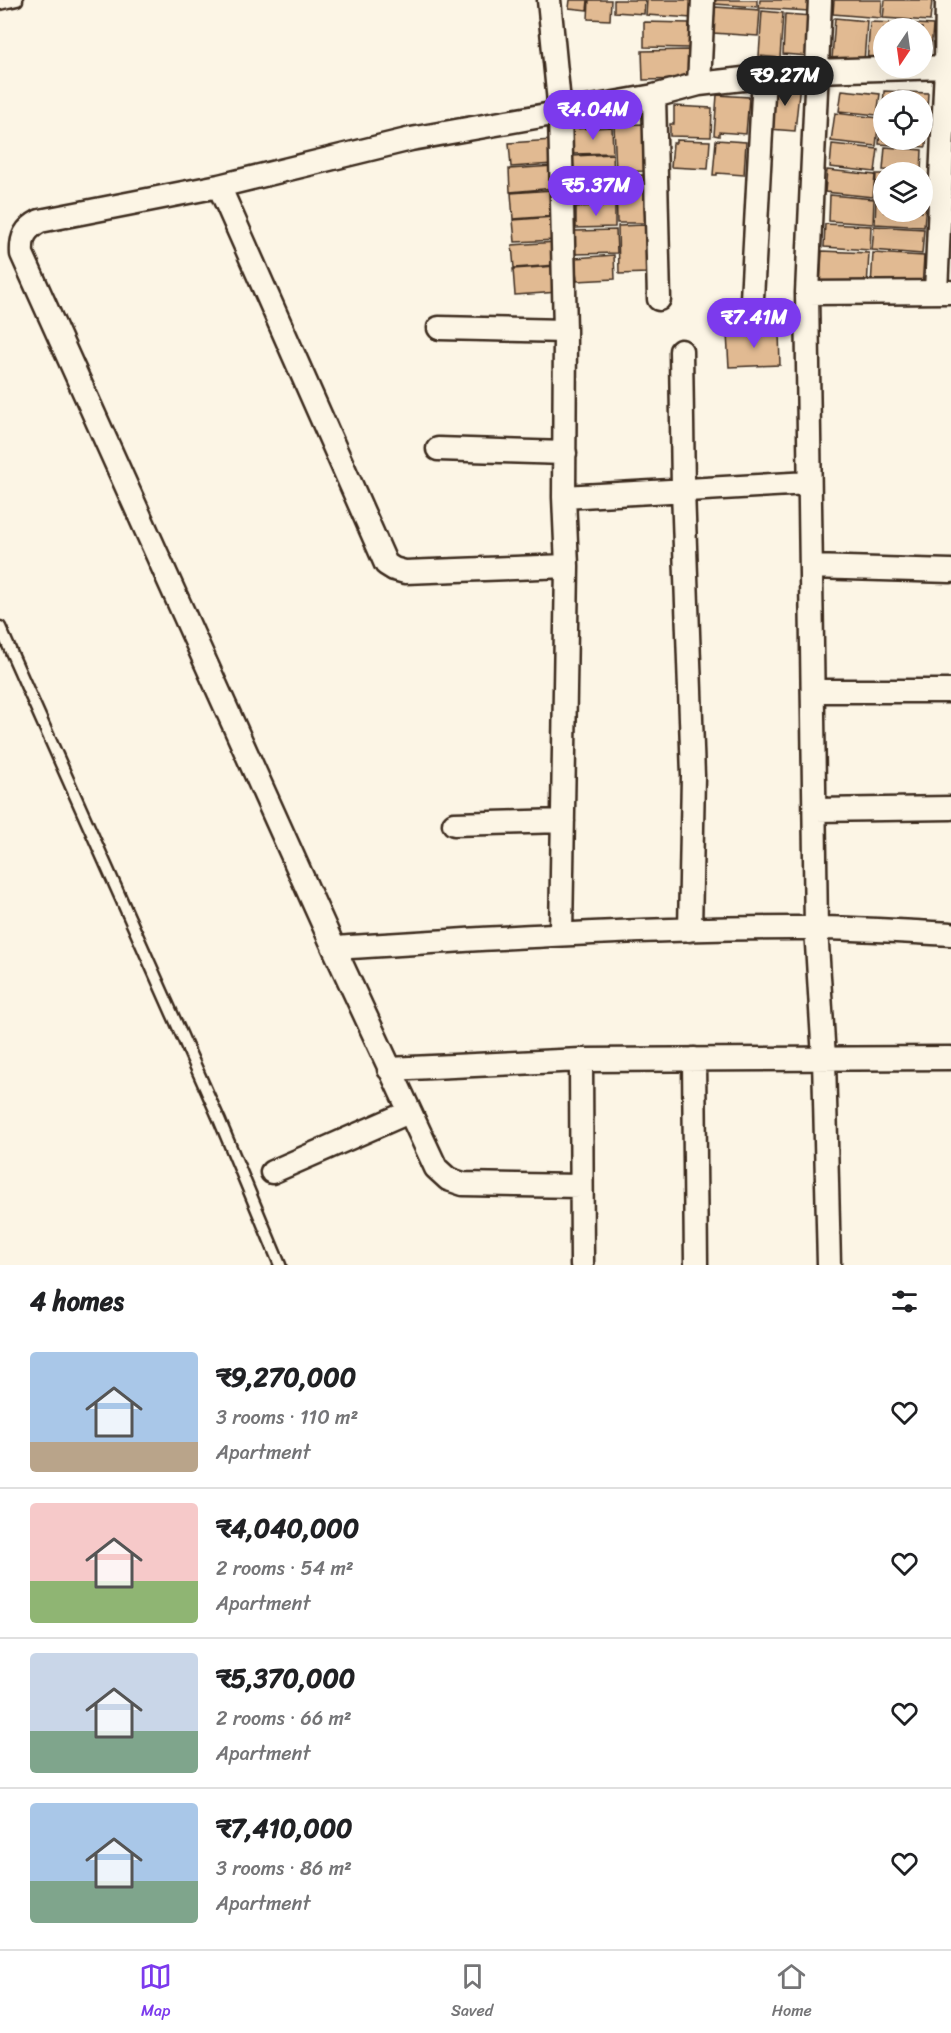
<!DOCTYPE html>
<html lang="en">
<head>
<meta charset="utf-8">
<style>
	:root { --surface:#fff; --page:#f2f2f2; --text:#202124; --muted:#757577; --line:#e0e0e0; --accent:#7c3aed }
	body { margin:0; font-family:Sriracha,sans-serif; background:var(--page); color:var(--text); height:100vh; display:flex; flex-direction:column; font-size:22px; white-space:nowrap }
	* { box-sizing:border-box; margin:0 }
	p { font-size:20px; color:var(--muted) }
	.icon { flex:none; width:33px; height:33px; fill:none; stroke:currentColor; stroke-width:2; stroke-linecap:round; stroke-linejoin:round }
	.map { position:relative; height:1265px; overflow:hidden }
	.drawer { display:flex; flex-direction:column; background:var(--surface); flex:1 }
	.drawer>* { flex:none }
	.needle { width:39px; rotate:193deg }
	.controls { position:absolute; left:873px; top:18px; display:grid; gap:12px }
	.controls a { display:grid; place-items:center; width:60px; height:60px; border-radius:50%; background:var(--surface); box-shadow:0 6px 24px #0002; font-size:30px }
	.price { position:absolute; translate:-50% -51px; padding:0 14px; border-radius:21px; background:var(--accent); color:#fff; font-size:20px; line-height:39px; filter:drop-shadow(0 2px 3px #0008) }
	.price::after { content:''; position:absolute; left:50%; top:36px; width:18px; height:14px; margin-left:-9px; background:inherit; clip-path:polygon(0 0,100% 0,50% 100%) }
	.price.active { background:#222; color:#fff }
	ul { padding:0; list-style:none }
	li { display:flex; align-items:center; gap:18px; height:150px; padding:0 30px }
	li+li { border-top:2px solid var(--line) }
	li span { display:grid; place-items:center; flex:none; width:168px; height:120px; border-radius:6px; color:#555 }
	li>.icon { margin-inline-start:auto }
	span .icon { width:72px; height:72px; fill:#fffc; stroke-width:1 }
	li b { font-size:26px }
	h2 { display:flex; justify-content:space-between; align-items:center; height:72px; padding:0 30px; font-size:26px }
	.dock { display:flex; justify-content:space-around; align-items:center; height:84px; border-top:2px solid var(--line); background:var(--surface); font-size:16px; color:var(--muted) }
	.dock a { display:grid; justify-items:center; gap:3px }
	.dock .active { color:var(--accent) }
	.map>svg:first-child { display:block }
	.building { fill:#e1ba92; stroke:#3b2a1e; stroke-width:1.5 }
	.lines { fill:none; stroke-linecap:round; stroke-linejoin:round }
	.service-casing { stroke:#3b2a1e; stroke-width:15 }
	.minor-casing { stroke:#3b2a1e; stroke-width:27 }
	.service { stroke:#fcf5e5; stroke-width:10 }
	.minor { stroke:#fcf5e5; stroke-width:22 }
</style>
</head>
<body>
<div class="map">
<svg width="951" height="1265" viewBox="0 0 951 1265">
	<rect width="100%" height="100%" fill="#fcf5e5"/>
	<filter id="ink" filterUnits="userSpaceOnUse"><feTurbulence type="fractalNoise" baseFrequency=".0167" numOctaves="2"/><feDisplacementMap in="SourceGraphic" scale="12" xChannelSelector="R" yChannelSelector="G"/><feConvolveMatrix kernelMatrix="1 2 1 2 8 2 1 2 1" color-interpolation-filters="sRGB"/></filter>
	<g filter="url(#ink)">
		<!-- building -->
		<path class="building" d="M570,0h18l-1,10 -18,-2z
			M589,0h22l-1,20 -22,-1z
			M614,0h31l-1,14 -30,-2z
			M647,0h46l-1,18 -46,-3z
			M715,0h42v7l-42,-3z
			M760,0h50l-1,11 -50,-3z
			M834,0h48l-1,18 -48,-4z
			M885,0h47l-2,21 -47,-3z
			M715,7l45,3 -2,26 -45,-3z
			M762,11l21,2 -3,45 -21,-2z
			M785,14l27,2 -3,40 -26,-2z
			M835,18l32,3 -3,41 -32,-3z
			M644,22l45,1v25l-45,-1z
			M870,22l27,1v5h-13v36l-17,-1z
			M900,23l33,2 -3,38 -8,-1v-34h-23z
			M688,50l1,29 -46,1 -1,-29z
			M783,81l17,2 -5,48 -26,-2 5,-44 8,1z
			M842,90l38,4 -3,21 -38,-4z
			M884,91l44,2 -2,32h-4v-25h-38v23l-2,-1z
			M717,95l32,2 -3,37 -27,-2v4l-5,-1z
			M674,106l38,2 -1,29 -41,-1v-12h4z
			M835,113l44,5 -3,28 -45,-5z
			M643,124l2,47 -29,1 -2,-47z
			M880,125l4,1v14h38v-12l5,1 -1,18 -47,-3z
			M612,127l1,26 -40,1 -1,-25z
			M552,140l1,24 -42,3 -2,-24z
			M676,140l34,1 -2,28 -37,-2 2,-24h3z
			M716,140l30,2 -2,33 -27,-2v2h-4z
			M832,144l46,5 -3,23 -45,-5z
			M885,147l37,3 -1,22 -38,-2z
			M613,154l1,23 -40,1 -1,-22z
			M553,166l1,22 -44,4 -1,-23z
			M827,170l48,5 -2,22 -48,-5z
			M876,174h8v22l-9,-1z
			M643,175l2,48h-28l-1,-47z
			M614,179v24l-39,2 -1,-25z
			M553,190l2,26 -42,3 -2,-26z
			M830,195l44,4 -1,25 -44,-3z
			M876,199h8v13h38v-10h4l-2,25 -49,-3z
			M615,205v22l-39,1v-21z
			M554,217l2,23 -41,2 -2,-22z
			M825,224l46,2 -1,24 -46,-3z
			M645,225l2,48 -28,1 -1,-48z
			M874,226l50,3 -2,25 -50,-4z
			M616,230l1,23 -42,1 -1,-23z
			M556,242l1,23 -43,3 -2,-23z
			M822,251l47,2 -2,34 -47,-2z
			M873,253l51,3 -2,33 -51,-3z
			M614,255l1,24 -38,2 -2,-23z
			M557,266l2,26 -44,3 -2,-26z
			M779,332l1,33 -51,2 -2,-33z"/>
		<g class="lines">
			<defs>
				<path id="service" d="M0,4l17,-4
					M0,627l219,492 61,146"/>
				<path id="minor" d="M549,0l11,113 5,218 -1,166 3,69 -6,368
					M820,0l-13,293 9,635 8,130 5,207
					M699,84l4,-84
					M654,96l5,203
					M219,186l167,378 8,5 11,3 162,-6
					M936,292l10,-225 1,-67
					M807,293l143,-1
					M752,299l12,-223
					M439,328l126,3
					M681,351l2,139 10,286 -3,154
					M438,449l127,4
					M564,497l245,-14
					M811,567l140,4
					M814,691h137
					M816,810l135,-2
					M454,824l109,-3
					M334,948c160,-10 320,-21 481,-20 45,0 91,4 136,6
					M694,1059l2,206
					M581,1060l1,205
					M389,1069l192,-9 370,-2
					M272,1172l137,-60
					M581,1186l-118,-2 -15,-5 -12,-11 -102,-220 -312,-694c-1,-17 3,-25 18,-33l179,-35 192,-47 243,-43 45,-12 116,-13 131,-4"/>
			</defs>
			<!-- service casing -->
			<use href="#service" class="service-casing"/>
			<!-- minor casing -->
			<use href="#minor" class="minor-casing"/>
			<!-- service -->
			<use href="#service" class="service"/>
			<!-- minor -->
			<use href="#minor" class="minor"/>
		</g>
	</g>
</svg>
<div class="controls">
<a><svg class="needle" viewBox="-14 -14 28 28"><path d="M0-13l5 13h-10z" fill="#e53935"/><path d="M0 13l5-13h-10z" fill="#757577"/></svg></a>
<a><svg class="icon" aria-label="locate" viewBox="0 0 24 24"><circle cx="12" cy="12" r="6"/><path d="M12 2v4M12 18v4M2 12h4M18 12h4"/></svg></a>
<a><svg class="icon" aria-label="layers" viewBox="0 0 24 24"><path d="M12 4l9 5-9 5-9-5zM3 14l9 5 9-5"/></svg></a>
</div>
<b class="price active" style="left:785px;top:107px">₹9.27M</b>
<b class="price" style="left:593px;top:141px">₹4.04M</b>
<b class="price" style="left:596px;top:217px">₹5.37M</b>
<b class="price" style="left:754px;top:349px">₹7.41M</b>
</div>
<section class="drawer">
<h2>4 homes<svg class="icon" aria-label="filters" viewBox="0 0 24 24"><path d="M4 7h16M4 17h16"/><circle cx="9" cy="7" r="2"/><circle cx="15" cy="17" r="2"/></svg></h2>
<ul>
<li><span style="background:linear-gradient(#a9c7e8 75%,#b9a48a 0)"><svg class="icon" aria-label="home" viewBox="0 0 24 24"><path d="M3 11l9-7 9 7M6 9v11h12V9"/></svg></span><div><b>₹9,270,000</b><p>3 rooms · 110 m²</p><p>Apartment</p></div><svg class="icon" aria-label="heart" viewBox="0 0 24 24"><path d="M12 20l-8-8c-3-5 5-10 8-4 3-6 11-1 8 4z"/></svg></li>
<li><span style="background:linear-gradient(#f6c9c9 65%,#8fb573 0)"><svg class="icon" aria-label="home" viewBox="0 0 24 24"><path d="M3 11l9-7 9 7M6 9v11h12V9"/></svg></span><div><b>₹4,040,000</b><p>2 rooms · 54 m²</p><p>Apartment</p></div><svg class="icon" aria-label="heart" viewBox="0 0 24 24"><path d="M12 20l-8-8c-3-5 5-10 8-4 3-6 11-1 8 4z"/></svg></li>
<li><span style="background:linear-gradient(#c9d6e8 65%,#7fa58c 0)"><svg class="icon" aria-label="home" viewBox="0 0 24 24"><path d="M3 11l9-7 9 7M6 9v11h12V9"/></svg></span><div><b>₹5,370,000</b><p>2 rooms · 66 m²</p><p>Apartment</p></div><svg class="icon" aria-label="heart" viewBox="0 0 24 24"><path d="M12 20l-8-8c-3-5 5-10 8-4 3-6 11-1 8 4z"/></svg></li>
<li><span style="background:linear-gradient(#a9c7e8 65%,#7fa58c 0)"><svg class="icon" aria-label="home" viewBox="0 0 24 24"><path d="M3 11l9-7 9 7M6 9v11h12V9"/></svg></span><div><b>₹7,410,000</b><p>3 rooms · 86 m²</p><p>Apartment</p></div><svg class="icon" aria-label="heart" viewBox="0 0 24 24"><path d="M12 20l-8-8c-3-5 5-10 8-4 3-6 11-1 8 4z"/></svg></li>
</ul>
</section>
<nav class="dock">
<a class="active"><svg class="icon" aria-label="map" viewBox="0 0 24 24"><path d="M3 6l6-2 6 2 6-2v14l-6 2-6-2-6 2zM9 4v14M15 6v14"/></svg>Map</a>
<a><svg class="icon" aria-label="saved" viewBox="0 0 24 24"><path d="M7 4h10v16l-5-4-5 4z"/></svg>Saved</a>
<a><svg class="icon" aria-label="home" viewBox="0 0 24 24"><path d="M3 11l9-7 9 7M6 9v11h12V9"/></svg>Home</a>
</nav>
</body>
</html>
